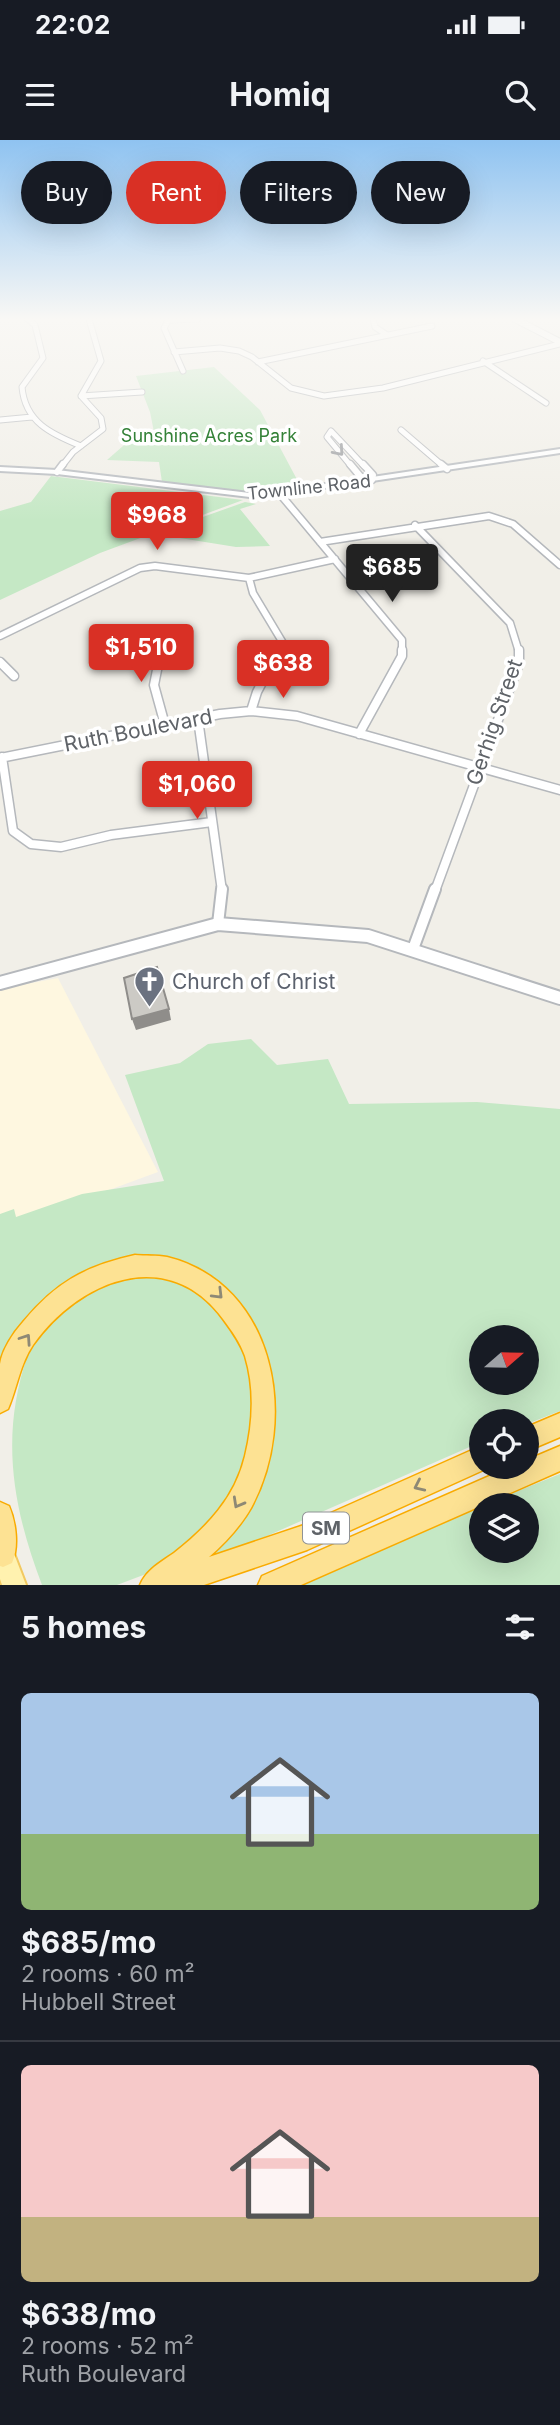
<!DOCTYPE html>
<html lang="en">
<head>
<meta charset="utf-8">
<style>
	:root { --surface:#171b24; --page:#242831; --text:#f1f3f6; --muted:#9ea1a6; --line:#363941; --accent:#d93025 }
	body { margin:0; font-family:Inter,sans-serif; background:var(--page); color:var(--text); height:100vh; display:flex; flex-direction:column; font-size:26px; white-space:nowrap }
	* { box-sizing:border-box; margin:0 }
	p { font-size:23px; color:var(--muted) }
	.icon { flex:none; width:38px; height:38px; fill:none; stroke:currentColor; stroke-width:2; stroke-linecap:round; stroke-linejoin:round }
	.map { position:relative; height:1445px; overflow:hidden }
	.sheet { display:flex; flex-direction:column; background:var(--surface); flex:1 }
	.sheet>* { flex:none }
	.hud { position:absolute; left:21px; top:21px; width:518px; height:63px; display:flex; gap:14px }
	.needle { width:46px; rotate:70deg }
	.fabs { position:absolute; left:469px; top:1185px; display:grid; gap:14px }
	.fabs a { display:grid; place-items:center; width:70px; height:70px; border-radius:50%; background:var(--surface); box-shadow:0 7px 28px #0002; font-size:35px }
	.price { position:absolute; translate:-50% -60px; padding:0 16px; border-radius:7px; background:var(--accent); color:#fff; font-size:23px; line-height:46px; filter:drop-shadow(0 2px 4px #0008) }
	.price::after { content:''; position:absolute; left:50%; top:42px; width:21px; height:16px; margin-left:-10px; background:inherit; clip-path:polygon(0 0,100% 0,50% 100%) }
	.price.on { background:#222; color:#fff }
	ul { padding:0; list-style:none }
	li { display:grid; align-content:center; gap:14px; height:371px; padding:0 21px }
	li+li { border-top:2px solid var(--line) }
	li span { display:grid; place-items:center; height:217px; border-radius:10px; color:#555 }
	li>.icon { margin-inline-start:auto }
	span .icon { width:126px; height:126px; fill:#fffc; stroke-width:1 }
	li b { font-size:30px }
	h2 { display:flex; justify-content:space-between; align-items:center; height:84px; padding:0 21px; font-size:30px }
	.tag { padding:0 24px; border-radius:32px; background:var(--surface); box-shadow:0 7px 28px #0002; font-size:24px; line-height:63px }
	.tag.on { background:var(--accent); color:#fff }
	.status { display:flex; justify-content:space-between; align-items:center; height:49px; padding:0 35px; background:var(--surface); direction:ltr }
	.status svg { height:19px; fill:currentColor }
	header { display:flex; justify-content:space-between; align-items:center; height:91px; padding:0 21px; background:var(--surface); font-size:32px; font-weight:700 }
	.map>svg:first-child { display:block }
	.commercial { fill:#fef7e0 }
	.green { fill:#c5e8c5; fill-rule:evenodd }
	.lines { fill:none; stroke-linecap:round; stroke-linejoin:round }
	.minor-far3-casing { stroke:#b5b8bc; stroke-width:7 }
	.minor-far2-casing { stroke:#b5b8bc; stroke-width:9 }
	.minor-far1-casing { stroke:#b5b8bc; stroke-width:11 }
	.minor-casing { stroke:#b5b8bc; stroke-width:14 }
	.tertiary-far1-casing { stroke:#b5b8bc; stroke-width:8 }
	.tertiary-casing { stroke:#b5b8bc; stroke-width:16 }
	.secondary-casing { stroke:#b6babf; stroke-width:4 }
	.primary-casing { stroke:#f2c960; stroke-width:4 }
	.motorway-casing { stroke:#f9ab00; stroke-width:3 }
	.minor-far3 { stroke:#fff; stroke-width:5 }
	.minor-far2 { stroke:#fff; stroke-width:6 }
	.minor-far1 { stroke:#fff; stroke-width:8 }
	.minor { stroke:#fff; stroke-width:10 }
	.tertiary-far1 { stroke:#fff; stroke-width:6 }
	.tertiary { stroke:#fff; stroke-width:12 }
	.secondary { fill:#fff; fill-rule:evenodd }
	.primary { fill:#fff2af; fill-rule:evenodd }
	.motorway { fill:#fde293; fill-rule:evenodd }
	.shaded-wall { fill:#8f8d8a }
	.building { fill:#cccac5; stroke:#8f8d8a; stroke-width:2 }
	.oneway { stroke:#979a9d }
	.oneway2 { stroke:#8e8975 }
	.labels { text-anchor:middle; dominant-baseline:central; stroke-width:7; stroke-linejoin:round; paint-order:stroke }
	.far-park-label { font-size:18px; fill:#348238; stroke:#fff }
	.far-street-label { font-size:18px; fill:#5f6368; stroke:#fff }
	.shield { fill:#fff; stroke:#8f9295; stroke-width:2 }
	.shield-label { font-size:19px; font-weight:bold; fill:#5f6368 }
	.street-label { font-size:21px; fill:#5f6368; stroke:#fff }
	.worship-label { font-size:21px; fill:#5b616d; stroke:#fff; text-anchor:start }
</style>
</head>
<body>
<div class="status"><b>22:02</b><svg viewBox="0 0 49 12"><path d="M0 12V9h3v3zM5 12V6h3v6zM10 12V3h3v9zM15 12V0h3v12zM26 1h20v11H26zM47 4h2v5h-2z"/></svg></div>
<header><svg class="icon" aria-label="menu" viewBox="0 0 24 24"><path d="M4 6h16M4 12h16M4 18h16"/></svg>Homiq<svg class="icon" aria-label="search" viewBox="0 0 24 24"><circle cx="10" cy="10" r="6"/><path d="M15 15l6 6"/></svg></header>
<div class="map">
<svg width="560" height="1445" viewBox="0 0 560 1445">
	<rect width="100%" height="100%" fill="#f1efe8"/>
	<!-- commercial -->
	<path class="commercial" d="M58,838l100,194 -158,58v-241z"/>
	<!-- green -->
	<path class="green" d="M214,227l46,43 41,77c-49,10 -90,2 -139,-5l-3,-20 -52,-2 24,-21 24,-2 -5,-25 -14,-36z
		M51,336l192,24 -143,53 -100,47v-89l31,-9z
		M245,362l11,2 -16,5 30,37 -34,1 -81,-13z
		M251,899l26,26 51,-6 21,45 128,-2 83,7v302l-33,13v-3h-46v21l-303,133 41,-31 54,-134 -3,-41 -20,-52 -38,-40 -42,-18 -84,16 -86,107v-168l14,-5 2,8 66,-23 82,-13 -39,-106 55,-12 28,-19zM481,1197h46v45h-46z
		M118,1135h50l34,15 34,33 21,54v56l-25,70 -44,44 -42,27 -29,11h-75c-30,-79 -42,-150 -14,-231 11,-22 26,-44 46,-58 13,-9 30,-15 44,-21z
		M560,1334v111h-267l21,-12zM481,1365h46v45h-46z"/>
	<g class="lines">
		<defs>
			<path id="minor-far3" d="M28,179l7,6 8,33 -21,29c3,35 29,47 59,59
				M169,179l-5,9 19,43
				M373,179l2,8 12,8
				M168,180l30,-1
				M174,212l46,-4 19,3 13,6 39,31 33,8 59,-8 177,-44
				M483,221l63,42
				M258,222l174,-36
				M81,256l61,-4
				M0,280l32,-3
				M401,290l42,36
				M62,326l11,-14 30,-23 -2,-11 -20,-22 20,-35 -12,-42
				M351,326l-24,-29 4,-6 33,35"/>
			<path id="minor-far2" d="M350,324l10,12 12,4 1,-5 -10,-11
				M441,324l6,5
				M57,332l6,-8
				M280,354l122,146v12
				M415,385l95,98 9,29
				M320,402l169,-26 24,8 47,41
				M249,438l4,15 30,50 -5,9
				M0,496l140,-68 15,-2 94,12 86,-19
				M160,512l3,-13"/>
			<path id="minor-far1" d="M161,510l-7,35 11,40
				M0,522l14,14
				M251,571l6,-19 22,-42
				M198,579l24,172
				M359,594l43,-78v-6
				M2,617l11,74 18,13 30,3 50,-12 101,-13
				M0,618l220,-44 31,-3 46,5 263,74
				M435,751l84,-228v-13"/>
			<path id="minor" d="M218,784l4,-35
				M413,809l22,-60"/>
			<path id="tertiary-far1" d="M515,179l45,23"/>
			<path id="tertiary" d="M0,843l218,-59 150,12 192,62"/>
			<path id="secondary" d="M560,309v4l-302,45 -201,-24 -57,-3v-4l57,3 201,24z"/>
			<path id="primary" d="M0,1395l8,3 18,47h-24l-2,-6z"/>
			<path id="motorway" d="M135,1115c10,1 22,0 32,2 109,27 132,163 84,251 -11,19 -26,35 -42,49l95,-32 177,-79v20l9,1 -183,83 -103,35h-64c6,-15 21,-23 34,-32 33,-26 61,-55 71,-97 8,-33 10,-67 0,-100 -5,-14 -13,-25 -22,-37 -55,-75 -144,-39 -190,26 -13,19 -16,43 -25,64l-8,4c0,-16 0,-33 0,-49 2,-14 13,-31 23,-42 32,-39 62,-56 112,-67z
				M560,1273v24l-33,14v-24z
				M560,1306v25l-259,114h-43l4,-9 250,-110h15v-6z
				M0,1362l9,4c7,16 10,41 3,57l-9,4 -3,-1z"/>
		</defs>
		<!-- minor-far3 casing -->
		<use href="#minor-far3" class="minor-far3-casing"/>
		<!-- minor-far2 casing -->
		<use href="#minor-far2" class="minor-far2-casing"/>
		<!-- minor-far1 casing -->
		<use href="#minor-far1" class="minor-far1-casing"/>
		<!-- minor casing -->
		<use href="#minor" class="minor-casing"/>
		<!-- tertiary-far1 casing -->
		<use href="#tertiary-far1" class="tertiary-far1-casing"/>
		<!-- tertiary casing -->
		<use href="#tertiary" class="tertiary-casing"/>
		<!-- secondary casing -->
		<use href="#secondary" class="secondary-casing"/>
		<!-- primary casing -->
		<use href="#primary" class="primary-casing"/>
		<!-- motorway casing -->
		<use href="#motorway" class="motorway-casing"/>
		<!-- minor-far3 -->
		<use href="#minor-far3" class="minor-far3"/>
		<!-- minor-far2 -->
		<use href="#minor-far2" class="minor-far2"/>
		<!-- minor-far1 -->
		<use href="#minor-far1" class="minor-far1"/>
		<!-- minor -->
		<use href="#minor" class="minor"/>
		<!-- tertiary-far1 -->
		<use href="#tertiary-far1" class="tertiary-far1"/>
		<!-- tertiary -->
		<use href="#tertiary" class="tertiary"/>
		<!-- secondary -->
		<use href="#secondary" class="secondary"/>
		<!-- primary -->
		<use href="#primary" class="primary"/>
		<!-- motorway -->
		<use href="#motorway" class="motorway"/>
	</g>
	<!-- shaded-wall -->
	<path class="shaded-wall" d="M169,869l2,11 -35,10 -4,-11z"/>
	<!-- building -->
	<path class="building" d="M157,827l12,42 -37,10 -8,-41z"/>
	<!-- one-way arrows -->
	<defs><path id="oneway-chevron" d="M-2-3.5L2.5 0L-2 3.5" fill="none" stroke-width="1.6" stroke-linecap="round" stroke-linejoin="round" transform="scale(1.75)"/></defs>
	<use class="oneway" href="#oneway-chevron" transform="translate(339 311) rotate(49)"/>
	<g class="oneway2">
		<use href="#oneway-chevron" transform="translate(218 1154) rotate(45)"/>
		<use href="#oneway-chevron" transform="translate(26 1199) rotate(-56)"/>
		<use href="#oneway-chevron" transform="translate(419 1346) rotate(155)"/>
		<use href="#oneway-chevron" transform="translate(238 1363) rotate(119)"/>
	</g>
	<!-- sky -->
	<linearGradient id="sky" x2="0" y2="1"><stop stop-color="#8fc3f1"/><stop offset="0.47" stop-color="#f9f8f5"/><stop offset="1" stop-color="#f9f8f5" stop-opacity="0"/></linearGradient>
	<rect width="560" height="381" fill="url(#sky)"/>
	<!-- icons -->
	<defs>
		<symbol id="church-pin" viewBox="-11 -11 22 30"><path d="M0 17L-7.5 6A9.5 9.5 0 1 1 7.5 6Z" fill="#6b7280" stroke="#fff"/><path d="M-1.2-6h2.4v3.5h3.3v2.4h-3.3V6h-2.4V-.1h-3.3v-2.4h3.3Z" fill="#fff"/></symbol>
	</defs>
	<g fill-rule="evenodd">
		<use href="#church-pin" x="132" y="824" width="35" height="47"/>
	</g>
	<g class="labels">
		<!-- far-park labels -->
		<g class="far-park-label">
			<text x="209" y="295">Sunshine Acres Park</text>
		</g>
		<!-- far-street labels -->
		<g class="far-street-label">
			<text transform="translate(309 347) rotate(-6)">Townline Road</text>
		</g>
		<!-- shield labels -->
		<rect class="shield" x="303" y="1372.5" width="46" height="31" rx="5"/>
		<g class="shield-label">
			<text x="326" y="1388">SM</text>
		</g>
		<!-- street labels -->
		<g class="street-label">
			<text transform="translate(494 582) rotate(-71)">Gerhig Street</text>
			<text transform="translate(138 590) rotate(-11)">Ruth Boulevard</text>
		</g>
		<!-- worship labels -->
		<g class="worship-label">
			<text x="172" y="841">Church of Christ</text>
		</g>
	</g>
</svg>
<div class="fabs">
<a><svg class="needle" viewBox="-14 -14 28 28"><path d="M0-13l5 13h-10z" fill="#e53935"/><path d="M0 13l5-13h-10z" fill="#9ea1a6"/></svg></a>
<a><svg class="icon" aria-label="locate" viewBox="0 0 24 24"><circle cx="12" cy="12" r="6"/><path d="M12 2v4M12 18v4M2 12h4M18 12h4"/></svg></a>
<a><svg class="icon" aria-label="layers" viewBox="0 0 24 24"><path d="M12 4l9 5-9 5-9-5zM3 14l9 5 9-5"/></svg></a>
</div>
<b class="price" style="left:157px;top:412px">$968</b>
<b class="price on" style="left:392px;top:464px">$685</b>
<b class="price" style="left:141px;top:544px">$1,510</b>
<b class="price" style="left:283px;top:560px">$638</b>
<b class="price" style="left:197px;top:681px">$1,060</b>
<div class="hud">
<a class="tag">Buy</a>
<a class="tag on">Rent</a>
<a class="tag">Filters</a>
<a class="tag">New</a>
</div>
</div>
<section class="sheet">
<h2>5 homes<svg class="icon" aria-label="filters" viewBox="0 0 24 24"><path d="M4 7h16M4 17h16"/><circle cx="9" cy="7" r="2"/><circle cx="15" cy="17" r="2"/></svg></h2>
<ul>
<li><span style="background:linear-gradient(#a9c7e8 65%,#8fb573 0)"><svg class="icon" aria-label="home" viewBox="0 0 24 24"><path d="M3 11l9-7 9 7M6 9v11h12V9"/></svg></span><div><b>$685/mo</b><p>2 rooms · 60 m²</p><p>Hubbell Street</p></div></li>
<li><span style="background:linear-gradient(#f6c9c9 70%,#c2b280 0)"><svg class="icon" aria-label="home" viewBox="0 0 24 24"><path d="M3 11l9-7 9 7M6 9v11h12V9"/></svg></span><div><b>$638/mo</b><p>2 rooms · 52 m²</p><p>Ruth Boulevard</p></div></li>
</ul>
</section>
</body>
</html>
